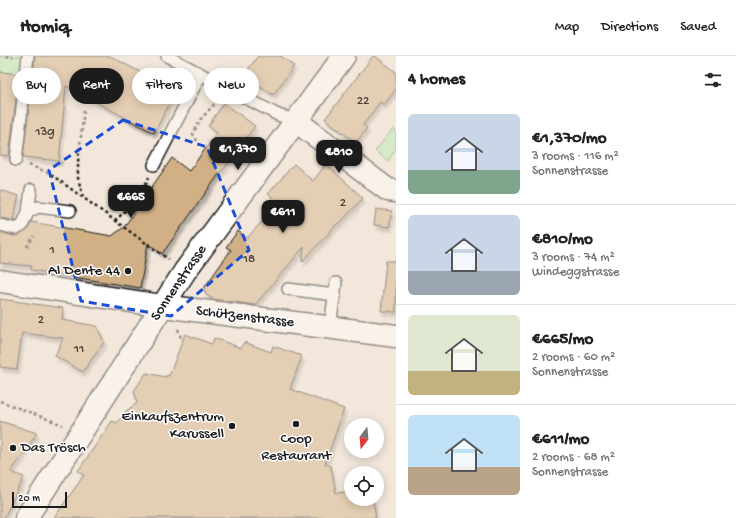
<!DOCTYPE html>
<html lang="en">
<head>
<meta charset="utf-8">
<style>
	:root { --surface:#fff; --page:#f6f6f6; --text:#222; --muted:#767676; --line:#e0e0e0; --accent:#1c1c1c }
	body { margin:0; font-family:"Gochi Hand",sans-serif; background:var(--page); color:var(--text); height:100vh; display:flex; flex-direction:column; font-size:15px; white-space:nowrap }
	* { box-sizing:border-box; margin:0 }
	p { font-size:13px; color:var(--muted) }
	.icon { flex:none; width:22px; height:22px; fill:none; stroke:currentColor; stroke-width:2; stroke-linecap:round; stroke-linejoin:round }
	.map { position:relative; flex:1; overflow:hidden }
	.side { display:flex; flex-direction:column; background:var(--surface); width:340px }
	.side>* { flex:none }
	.hud { position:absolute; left:12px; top:12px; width:324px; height:36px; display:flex; gap:8px }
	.needle { width:26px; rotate:196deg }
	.fabs { position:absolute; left:344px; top:362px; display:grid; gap:8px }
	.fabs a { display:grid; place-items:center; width:40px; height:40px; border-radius:50%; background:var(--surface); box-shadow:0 2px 10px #0003; font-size:20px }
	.scale { position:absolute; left:12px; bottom:10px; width:55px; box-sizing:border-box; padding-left:4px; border:2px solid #1c1c1c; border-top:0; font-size:11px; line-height:14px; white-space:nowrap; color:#1c1c1c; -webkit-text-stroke:3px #fff; paint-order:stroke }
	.price { position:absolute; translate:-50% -34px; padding:0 9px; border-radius:8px; background:var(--accent); color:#fff; font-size:13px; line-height:26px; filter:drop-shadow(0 1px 2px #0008) }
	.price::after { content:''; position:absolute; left:50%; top:24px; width:12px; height:9px; margin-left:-6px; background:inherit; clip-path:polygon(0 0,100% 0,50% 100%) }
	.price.active { background:#222; color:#fff }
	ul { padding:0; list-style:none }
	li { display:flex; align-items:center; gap:12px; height:100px; padding:0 12px }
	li+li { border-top:1px solid var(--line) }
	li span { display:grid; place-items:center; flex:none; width:112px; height:80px; border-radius:6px; color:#555 }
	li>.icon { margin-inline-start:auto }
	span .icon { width:48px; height:48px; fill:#fffc; stroke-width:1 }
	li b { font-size:17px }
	h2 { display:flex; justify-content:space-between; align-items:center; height:48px; padding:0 12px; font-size:17px }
	.chip { padding:0 14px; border-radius:18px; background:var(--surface); box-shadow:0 2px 10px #0003; font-size:14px; line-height:36px }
	.chip.active { background:var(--accent); color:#fff }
	header { display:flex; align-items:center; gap:24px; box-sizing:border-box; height:56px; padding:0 20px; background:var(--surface); border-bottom:1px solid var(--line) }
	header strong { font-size:19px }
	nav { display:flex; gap:22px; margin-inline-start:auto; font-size:14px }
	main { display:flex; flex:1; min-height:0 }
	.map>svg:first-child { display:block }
	.green { fill:#b4edb0; stroke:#688466 }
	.building { fill:#d2b085; stroke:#1c1c1c; filter:url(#shadow) }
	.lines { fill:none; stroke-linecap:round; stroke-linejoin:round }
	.lane-casing { stroke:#1c1c1c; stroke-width:14 }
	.street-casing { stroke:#1c1c1c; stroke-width:25 }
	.path { stroke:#1c1c1c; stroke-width:2.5; stroke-dasharray:3 3; stroke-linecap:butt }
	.lane { stroke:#fff; stroke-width:11 }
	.street { stroke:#fff; stroke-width:22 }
	.marked { fill:none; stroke:#1d4ed8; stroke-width:3; stroke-dasharray:8 5; stroke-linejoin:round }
	.poi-dot { fill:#1c1c1c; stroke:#fff; stroke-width:1.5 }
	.labels { text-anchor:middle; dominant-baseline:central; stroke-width:3; stroke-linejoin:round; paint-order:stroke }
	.number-label { font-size:13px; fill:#4a4136 }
	.poi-label { font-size:15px; fill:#1c1c1c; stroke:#fff; text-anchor:end }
	.street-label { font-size:15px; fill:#1c1c1c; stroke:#fff }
</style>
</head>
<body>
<header>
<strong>Homiq</strong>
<nav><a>Map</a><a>Directions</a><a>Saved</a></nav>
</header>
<main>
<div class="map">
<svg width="396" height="462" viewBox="0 0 396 462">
	<defs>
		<filter id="shadow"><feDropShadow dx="2.5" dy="4.5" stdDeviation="1" flood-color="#0004"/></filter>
	</defs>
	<rect width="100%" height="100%" fill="#f2e7da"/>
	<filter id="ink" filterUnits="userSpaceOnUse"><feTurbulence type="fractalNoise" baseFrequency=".025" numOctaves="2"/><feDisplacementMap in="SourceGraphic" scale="8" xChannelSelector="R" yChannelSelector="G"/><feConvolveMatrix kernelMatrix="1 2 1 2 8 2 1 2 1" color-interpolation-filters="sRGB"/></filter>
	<g filter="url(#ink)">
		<!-- green -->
		<path class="green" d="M0,0h23l-2,18 -21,-2z
			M393,73l3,2v18l-8,12 -13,-10z"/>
		<!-- building -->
		<path class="building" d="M35,0h75l66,35 -22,42 -88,-47 -7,75 -36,-4z
			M258,0h23l13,10 -21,29 -29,-20z
			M373,0h2l21,16v17l-12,16 -4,-3 -17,23 4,3 -11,15 -31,-24z
			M0,16l19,2 -10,82 -9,-1z
			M224,47l31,23 -32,44h-1l-60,84 -14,-11 -8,45 -109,-18 1,-4 -32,-3v-31l14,4 5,-1 9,-6 3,-7 81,14 12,-9 48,-69 17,13 28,-38 -9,-7z
			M294,108l19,17 13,-17 37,34 -24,26 -1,-1 -36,39 2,-15 -49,58 -42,-6 -7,-4 -2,-7 27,-38 -5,-3 12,-16 9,7 32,-35 -11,-9z
			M0,134l19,6 -6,23 4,1v1l-17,-3z
			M376,153l16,2 -3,16 -15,-2z
			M386,205h10v51l-15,-1z
			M0,243l63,9 -1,12 35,6 7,16 -21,30 -28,-16 8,-18 -41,-5 -5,36 -17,-2z
			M185,278l27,10 2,-6 27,10 3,-6 27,10 2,-6 29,10 -12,33 54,20 -19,55 6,2 5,27 15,-2v8h22l3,19h-322l30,-43 -6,-4 34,-50 5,2 9,-12 11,-8 -3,-12 12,-18 20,4 1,-2 2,1z
			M0,365l37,12 -26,39 13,5 -20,41h-4z"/>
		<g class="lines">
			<defs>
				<path id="lane" d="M167,0l111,59 18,6
					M16,104l12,-104
					M154,109l47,-91
					M28,156l3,-22
					M0,169l16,4 6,-3 6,-14 10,-5 32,4
					M288,233l47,6
					M330,271l6,-44"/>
				<path id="street" d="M296,65l92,69 8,1
					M0,225l163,25 233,30
					M26,462l159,-247 159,-215"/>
			</defs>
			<!-- lane casing -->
			<use href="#lane" class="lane-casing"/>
			<!-- street casing -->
			<use href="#street" class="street-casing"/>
			<!-- path -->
			<path class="path" d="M6,0l7,1
				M197,85l-4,-7 7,-14 18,-20
				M29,109l20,8 119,86
				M83,141l-5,-19v-16l6,-52
				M115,165c13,-13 27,-26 34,-44
				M27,191l7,-11
				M178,273l4,12
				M0,345l63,24"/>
			<!-- lane -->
			<use href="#lane" class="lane"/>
			<!-- street -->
			<use href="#street" class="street"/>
		</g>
	</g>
	<!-- marked area -->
	<path d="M0 0H396V462H0ZM123,64l84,27 42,103 -78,66 -90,-15 -32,-131z" fill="#f2e7da" fill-opacity=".55" fill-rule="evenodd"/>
	<path class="marked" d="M123,64l84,27 42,103 -78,66 -90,-15 -32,-131z"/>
	<!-- markers -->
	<g class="poi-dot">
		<circle cx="128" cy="215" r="4"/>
		<circle cx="296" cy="368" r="4"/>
		<circle cx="232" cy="370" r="4"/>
		<circle cx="13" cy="392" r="4"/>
	</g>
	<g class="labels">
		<!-- number labels -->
		<g class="number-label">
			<text x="363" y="45">22</text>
			<text x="45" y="76">13g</text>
			<text x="343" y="147">2</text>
			<text x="52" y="194">1</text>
			<text x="249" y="203">18</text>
			<text x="41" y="264">2</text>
			<text x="79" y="293">11</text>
		</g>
		<!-- poi labels -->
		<g class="poi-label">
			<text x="120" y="215">Al Dente 44</text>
			<text x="224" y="361">Einkaufszentrum<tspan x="224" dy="17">Karussell</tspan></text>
			<text x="296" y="383" text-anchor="middle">Coop<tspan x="296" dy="17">Restaurant</tspan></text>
			<text x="21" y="392" text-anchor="start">Das Trösch</text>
		</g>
		<!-- street labels -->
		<g class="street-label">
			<text transform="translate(179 227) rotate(-56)">Sonnenstrasse</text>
			<text transform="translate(245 261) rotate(7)">Schützenstrasse</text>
		</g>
	</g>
</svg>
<div class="fabs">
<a><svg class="needle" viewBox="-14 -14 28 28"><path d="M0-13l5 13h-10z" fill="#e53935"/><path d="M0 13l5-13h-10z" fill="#767676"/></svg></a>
<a><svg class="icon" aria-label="locate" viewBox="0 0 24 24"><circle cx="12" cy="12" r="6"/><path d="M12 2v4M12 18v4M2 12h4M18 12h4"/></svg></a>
</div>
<div class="scale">20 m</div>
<b class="price active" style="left:238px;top:115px">€1,370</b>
<b class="price" style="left:339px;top:118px">€810</b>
<b class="price" style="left:131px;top:163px">€665</b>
<b class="price" style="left:283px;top:178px">€611</b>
<div class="hud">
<a class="chip">Buy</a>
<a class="chip active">Rent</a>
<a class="chip">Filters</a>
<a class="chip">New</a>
</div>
</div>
<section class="side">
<h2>4 homes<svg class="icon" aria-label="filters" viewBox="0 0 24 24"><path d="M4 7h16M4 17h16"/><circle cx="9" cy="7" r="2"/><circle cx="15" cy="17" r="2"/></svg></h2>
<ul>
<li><span style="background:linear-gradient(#c9d6e8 70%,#7fa58c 0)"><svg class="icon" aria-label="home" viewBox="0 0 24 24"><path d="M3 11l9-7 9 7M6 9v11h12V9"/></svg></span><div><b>€1,370/mo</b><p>3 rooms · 116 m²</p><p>Sonnenstrasse</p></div></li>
<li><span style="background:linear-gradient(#c9d6e8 70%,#9aa5b1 0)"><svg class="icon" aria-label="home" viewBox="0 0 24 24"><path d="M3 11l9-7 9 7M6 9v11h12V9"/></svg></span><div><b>€810/mo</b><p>3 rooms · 74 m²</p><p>Windeggstrasse</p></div></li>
<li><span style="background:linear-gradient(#dfe7d0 70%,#c2b280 0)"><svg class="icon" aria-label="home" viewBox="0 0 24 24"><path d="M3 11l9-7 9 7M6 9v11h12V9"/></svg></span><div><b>€665/mo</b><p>2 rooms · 60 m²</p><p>Sonnenstrasse</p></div></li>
<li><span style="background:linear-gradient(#bfe0f5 65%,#b9a48a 0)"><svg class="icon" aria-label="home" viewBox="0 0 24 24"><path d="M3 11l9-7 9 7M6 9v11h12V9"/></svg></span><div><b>€611/mo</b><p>2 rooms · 68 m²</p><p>Sonnenstrasse</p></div></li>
</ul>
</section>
</main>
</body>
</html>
